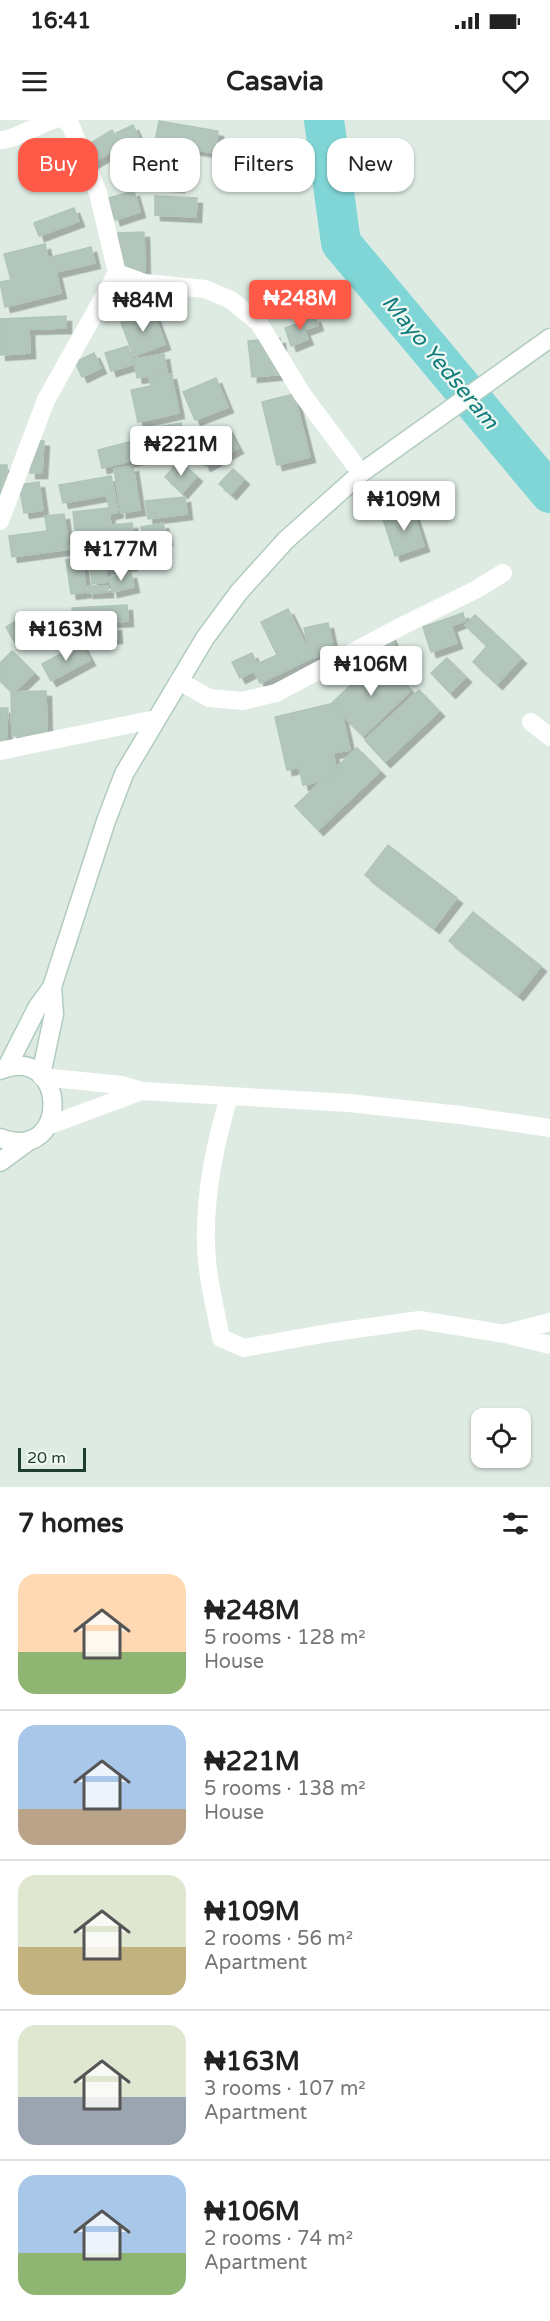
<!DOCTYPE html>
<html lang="en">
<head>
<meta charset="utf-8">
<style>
	:root { --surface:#fff; --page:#f2f2f2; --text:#222; --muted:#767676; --line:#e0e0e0; --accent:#ff5948 }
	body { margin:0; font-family:"Varela Round",sans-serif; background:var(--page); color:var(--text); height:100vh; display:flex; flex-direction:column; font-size:22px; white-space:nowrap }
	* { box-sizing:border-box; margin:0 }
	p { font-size:20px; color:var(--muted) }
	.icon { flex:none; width:33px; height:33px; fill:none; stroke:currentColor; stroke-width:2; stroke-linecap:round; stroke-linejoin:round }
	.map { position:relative; height:1367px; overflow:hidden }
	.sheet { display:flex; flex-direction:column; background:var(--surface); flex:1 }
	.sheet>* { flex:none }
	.guide { position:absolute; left:18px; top:18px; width:514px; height:54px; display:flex; gap:12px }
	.controls { position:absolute; left:471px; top:1288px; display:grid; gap:12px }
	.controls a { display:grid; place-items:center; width:60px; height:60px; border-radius:12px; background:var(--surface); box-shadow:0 2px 4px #0004; font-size:30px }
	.scale { position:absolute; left:18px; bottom:15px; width:68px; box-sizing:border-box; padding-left:6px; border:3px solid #1e3c2f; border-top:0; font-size:16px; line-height:21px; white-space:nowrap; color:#1e3c2f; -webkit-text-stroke:4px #eff8f2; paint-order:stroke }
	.price { position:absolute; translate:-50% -51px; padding:0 14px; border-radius:6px; background:#fff; color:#222; font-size:20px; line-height:39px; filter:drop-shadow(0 2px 3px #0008) }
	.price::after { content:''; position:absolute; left:50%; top:36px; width:18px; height:14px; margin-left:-9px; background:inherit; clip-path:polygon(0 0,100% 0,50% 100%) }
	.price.current { background:var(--accent); color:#fff }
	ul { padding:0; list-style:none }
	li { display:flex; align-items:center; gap:18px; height:150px; padding:0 18px }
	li+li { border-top:2px solid var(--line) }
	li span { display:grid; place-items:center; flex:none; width:168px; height:120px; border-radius:18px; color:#555 }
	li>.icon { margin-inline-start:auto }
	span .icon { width:72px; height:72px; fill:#fffc; stroke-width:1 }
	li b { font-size:26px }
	h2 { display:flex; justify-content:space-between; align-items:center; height:72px; padding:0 18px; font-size:26px }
	.chip { padding:0 21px; border-radius:18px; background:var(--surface); box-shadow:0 2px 4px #0004; font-size:21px; line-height:54px }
	.chip.current { background:var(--accent); color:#fff }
	.status { display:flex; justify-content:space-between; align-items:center; height:42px; padding:0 30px; background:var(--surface); direction:ltr }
	.status svg { height:16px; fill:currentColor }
	header { display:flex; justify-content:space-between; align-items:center; height:78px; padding:0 18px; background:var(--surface); font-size:27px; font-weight:700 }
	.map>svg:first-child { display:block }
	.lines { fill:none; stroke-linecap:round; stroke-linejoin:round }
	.river { stroke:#80d6d6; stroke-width:40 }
	.building { fill:#b3c6bc; stroke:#b0c5b9; stroke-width:1.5; filter:url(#shadow) }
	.secondary-casing { stroke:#b0ccbe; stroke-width:21 }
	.street { stroke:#fff; stroke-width:18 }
	.secondary { stroke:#fff; stroke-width:18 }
	.labels { text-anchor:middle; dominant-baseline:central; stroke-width:4.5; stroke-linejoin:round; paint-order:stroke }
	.water-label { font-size:22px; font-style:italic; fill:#137c7d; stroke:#eff8f2 }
</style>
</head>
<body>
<div class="status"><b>16:41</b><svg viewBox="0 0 49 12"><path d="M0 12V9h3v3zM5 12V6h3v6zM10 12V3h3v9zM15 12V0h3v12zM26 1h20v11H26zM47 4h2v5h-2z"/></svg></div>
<header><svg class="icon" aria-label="menu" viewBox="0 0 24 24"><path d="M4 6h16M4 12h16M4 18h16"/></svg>Casavia<svg class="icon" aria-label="heart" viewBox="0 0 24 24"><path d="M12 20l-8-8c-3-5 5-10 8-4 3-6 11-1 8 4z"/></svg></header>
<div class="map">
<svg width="550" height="1367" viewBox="0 0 550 1367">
	<defs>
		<filter id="shadow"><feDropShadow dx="5.5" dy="5.5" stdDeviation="0" flood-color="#0004"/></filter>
	</defs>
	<rect width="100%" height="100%" fill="#deebe3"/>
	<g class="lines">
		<!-- river -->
		<path class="river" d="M324,0l17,123 209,250"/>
	</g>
	<!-- building -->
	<path class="building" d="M159,1l59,10 -3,22 -60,-11z
		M133,5l12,27 -16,8 -13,-27z
		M112,10l9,16 -44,26 -9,-15z
		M155,27l29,3 -5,37 -29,-3z
		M134,71l6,21 -25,8 -7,-22z
		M155,76l42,2 -1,19 -41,-2z
		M74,88l5,13 -40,15 -5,-13z
		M144,112l1,39h-26l-1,-38z
		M45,124l3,14 43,-11 4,16 -39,9 5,21 -56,14 -5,-25 11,-2 -7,-26z
		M153,191l12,33 -31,12 -13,-33z
		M66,196v12l-37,1 1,24 -30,2v-36z
		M315,197l3,8 -14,5 4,9 -17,7 -6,-18z
		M280,218l3,36 -31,3 -4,-36z
		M128,226l6,18 -23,7 -6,-18z
		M94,233l7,15 -19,9 -7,-15z
		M164,234l3,19 -30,5 -3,-19z
		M171,254l8,39 -41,9 -7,-32 20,-4 -2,-8z
		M216,258l12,29 -33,13 -12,-28z
		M294,274l16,63 -33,8 -15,-63z
		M181,303l4,19 -24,5 -4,-20z
		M226,306l12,22 -33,18 -11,-22z
		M156,315l5,18 -59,15 -4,-18z
		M32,320l12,1 -2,32h-12z
		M179,341l18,15 -15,17 -17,-16z
		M0,345h7l-1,41h-6z
		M133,346l7,44 -19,3 -7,-44z
		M233,349l11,10 -13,15 -12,-10z
		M111,356l7,36 -8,2 -3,-19 -44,8 -4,-18z
		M39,362l4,28 -19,3 -5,-28z
		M185,377l2,17 -39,5 -3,-18z
		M108,388l3,17 21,-2 3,21 -6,1 3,20 -27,4 2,13 -15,2 -3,-32 -11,2 -5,-42z
		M412,389l12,37 -29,10 -12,-37z
		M64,394l5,35 -57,8 -3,-21 38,-5 -2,-15z
		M163,403l4,17 -21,5 -5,-18z
		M82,438l4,34 -15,2 -5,-34z
		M131,453l3,14 -22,5 -3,-15z
		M88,466h20v6l-20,1z
		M127,485l1,16 -32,2 1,17h-16v-8l-25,1 -1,-9 18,-2 -1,-14z
		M288,489l24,49 -52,25 -6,-12 -14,7 -8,-16 20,-9 5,11 20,-9 -16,-33z
		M29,493l9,15 -23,15 -9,-16z
		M463,493l2,8 -14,5 6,17 -26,9 -8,-25z
		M475,495l46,43 -24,26 -24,-22 14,-16 -22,-21z
		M328,503l6,30 -23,5 -7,-30z
		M116,505l1,13 -18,1 -1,-13z
		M390,515l8,19 -15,7 -8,-19z
		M81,523l9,17 -39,21 -9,-17z
		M12,531l22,22 -21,20 -13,-12v-18z
		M379,538l32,32 -48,46 -32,-32z
		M447,538l19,19 -16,16 -19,-20z
		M419,570l20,21 -54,51 -20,-22z
		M46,571l1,44 -35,1 -1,-44z
		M339,582l11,48 -17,3 5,24 -35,8 -4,-18 -12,3 -12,-53z
		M0,588h8l-2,35h-6z
		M357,628l23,23 -62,59 -23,-24z
		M388,725l69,53 -23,30 -69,-53z
		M473,792l68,54 -23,29 -69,-54z"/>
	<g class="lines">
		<defs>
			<path id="secondary" d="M7,947l30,-59 15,-21 54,-166 18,-47 81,-136 34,-46 47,-52 75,-67 189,-135
				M0,950c68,-28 72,95 0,68
				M41,955l13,-61 -2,-27
				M0,1042l30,-22"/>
		</defs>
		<!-- secondary casing -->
		<use href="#secondary" class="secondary-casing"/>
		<!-- street -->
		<path class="street" d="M0,20c11,1 40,-16 53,-20
			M117,153l28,10 60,6 26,11 28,23 43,71 59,79
			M0,401l46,-121 71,-127 -19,-80 -28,-69 -6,-4
			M179,561l30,17 34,3 33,-8 124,-66 77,-38 26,-16
			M531,602l19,15
			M0,631l156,-32
			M42,957l80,8 20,6 207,12 111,12 90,13
			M229,977c-16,53 -27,108 -22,163 2,26 9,52 14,78l23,10 84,-15 92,-13 85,14 45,11
			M47,1006l95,-35
			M507,1213l43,-11"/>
		<!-- secondary -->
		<use href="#secondary" class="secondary"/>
	</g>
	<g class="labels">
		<!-- water labels -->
		<g class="water-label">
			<text transform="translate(440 242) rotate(50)">Mayo Yedseram</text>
		</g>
	</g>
</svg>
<div class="controls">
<a><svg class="icon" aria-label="locate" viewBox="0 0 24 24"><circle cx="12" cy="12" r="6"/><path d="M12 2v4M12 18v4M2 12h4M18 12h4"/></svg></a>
</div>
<div class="scale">20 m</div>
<b class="price current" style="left:300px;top:211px">₦248M</b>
<b class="price" style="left:143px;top:213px">₦84M</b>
<b class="price" style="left:181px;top:357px">₦221M</b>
<b class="price" style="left:404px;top:412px">₦109M</b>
<b class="price" style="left:121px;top:462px">₦177M</b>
<b class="price" style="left:66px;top:542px">₦163M</b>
<b class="price" style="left:371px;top:577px">₦106M</b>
<div class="guide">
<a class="chip current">Buy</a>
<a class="chip">Rent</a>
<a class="chip">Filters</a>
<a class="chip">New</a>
</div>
</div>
<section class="sheet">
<h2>7 homes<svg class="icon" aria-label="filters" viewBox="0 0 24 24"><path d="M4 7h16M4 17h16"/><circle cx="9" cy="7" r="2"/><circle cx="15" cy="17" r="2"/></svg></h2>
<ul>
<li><span style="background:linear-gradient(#ffd9b3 65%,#8fb573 0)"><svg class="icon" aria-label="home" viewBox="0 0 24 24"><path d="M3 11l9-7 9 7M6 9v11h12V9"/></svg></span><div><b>₦248M</b><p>5 rooms · 128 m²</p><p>House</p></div></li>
<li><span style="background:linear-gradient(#a9c7e8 70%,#b9a48a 0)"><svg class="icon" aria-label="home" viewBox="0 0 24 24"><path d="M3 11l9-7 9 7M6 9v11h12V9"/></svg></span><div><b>₦221M</b><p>5 rooms · 138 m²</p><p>House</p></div></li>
<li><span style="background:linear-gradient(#dfe7d0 60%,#c2b280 0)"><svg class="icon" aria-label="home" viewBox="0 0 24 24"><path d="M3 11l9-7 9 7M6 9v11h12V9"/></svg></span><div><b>₦109M</b><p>2 rooms · 56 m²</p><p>Apartment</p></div></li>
<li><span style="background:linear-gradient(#dfe7d0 60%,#9aa5b1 0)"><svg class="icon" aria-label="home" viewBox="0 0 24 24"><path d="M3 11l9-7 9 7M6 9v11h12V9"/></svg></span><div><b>₦163M</b><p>3 rooms · 107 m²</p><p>Apartment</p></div></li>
<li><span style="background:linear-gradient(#a9c7e8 65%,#8fb573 0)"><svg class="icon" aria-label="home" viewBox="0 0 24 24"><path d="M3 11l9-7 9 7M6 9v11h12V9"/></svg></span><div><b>₦106M</b><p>2 rooms · 74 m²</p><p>Apartment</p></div></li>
</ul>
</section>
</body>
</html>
